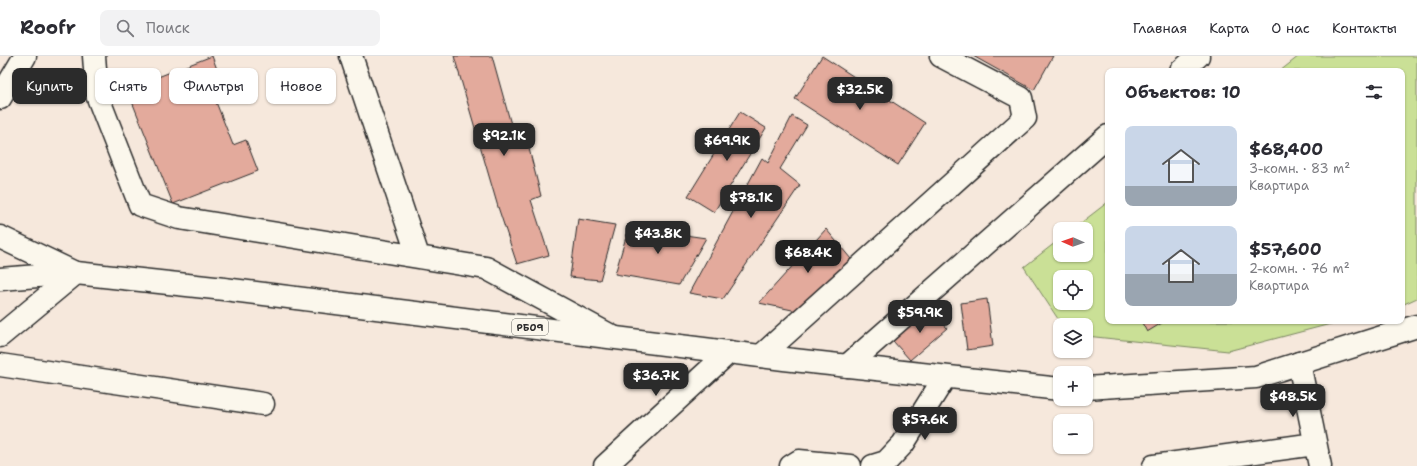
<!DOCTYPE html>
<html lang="ru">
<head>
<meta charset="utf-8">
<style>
	:root { --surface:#fff; --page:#f2f2f3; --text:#2b2b33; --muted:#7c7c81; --line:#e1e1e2; --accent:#2b2b2b }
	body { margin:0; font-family:"Shantell Sans",sans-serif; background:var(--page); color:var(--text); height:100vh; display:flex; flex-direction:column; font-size:15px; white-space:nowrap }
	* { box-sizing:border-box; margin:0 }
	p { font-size:13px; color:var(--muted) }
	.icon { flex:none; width:22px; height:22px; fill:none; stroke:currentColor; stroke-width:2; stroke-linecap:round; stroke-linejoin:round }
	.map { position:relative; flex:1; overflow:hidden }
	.drawer { position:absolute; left:1105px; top:12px; width:300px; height:256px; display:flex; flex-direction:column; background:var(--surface); border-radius:8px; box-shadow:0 1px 3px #0004 }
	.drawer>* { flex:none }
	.top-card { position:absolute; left:12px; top:12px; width:380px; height:36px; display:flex; gap:8px }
	.needle { width:26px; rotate:272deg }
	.buttons { position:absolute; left:1053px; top:166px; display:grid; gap:8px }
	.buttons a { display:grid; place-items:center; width:40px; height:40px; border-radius:8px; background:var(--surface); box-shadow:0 1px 3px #0004; font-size:20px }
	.price { position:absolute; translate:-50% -34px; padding:0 9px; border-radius:8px; background:var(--accent); color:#fff; font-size:13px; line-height:26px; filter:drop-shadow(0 1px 2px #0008) }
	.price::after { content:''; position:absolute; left:50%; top:24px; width:12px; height:9px; margin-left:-6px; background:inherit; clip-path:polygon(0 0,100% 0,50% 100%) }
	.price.active { background:#222; color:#fff }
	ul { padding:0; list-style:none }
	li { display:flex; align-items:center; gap:12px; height:100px; padding:0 20px }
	li span { display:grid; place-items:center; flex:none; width:112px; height:80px; border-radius:8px; color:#555 }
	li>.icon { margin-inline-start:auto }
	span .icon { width:48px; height:48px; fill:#fffc; stroke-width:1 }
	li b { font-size:17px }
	h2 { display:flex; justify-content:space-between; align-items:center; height:48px; padding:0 20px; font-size:17px }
	.pill { padding:0 14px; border-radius:8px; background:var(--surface); box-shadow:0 1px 3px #0004; font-size:14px; line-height:36px }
	.pill.active { background:var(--accent); color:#fff }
	header { display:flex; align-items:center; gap:24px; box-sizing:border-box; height:56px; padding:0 20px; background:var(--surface); border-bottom:1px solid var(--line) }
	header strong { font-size:19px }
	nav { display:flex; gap:22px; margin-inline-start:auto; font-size:14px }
	.search { width:280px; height:36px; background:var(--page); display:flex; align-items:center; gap:10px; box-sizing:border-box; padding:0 14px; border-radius:8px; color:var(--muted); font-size:15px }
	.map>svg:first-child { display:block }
	.green { fill:#cae096; stroke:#7a8660; fill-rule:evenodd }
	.building { fill:#e3aa9c; stroke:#2b2b2b }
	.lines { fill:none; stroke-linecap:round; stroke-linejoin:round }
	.minor-casing { stroke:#2b2b2b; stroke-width:25 }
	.major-casing { stroke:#2b2b2b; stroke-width:25 }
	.highway-casing { stroke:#2b2b2b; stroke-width:25 }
	.minor { stroke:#fbf7ec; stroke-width:22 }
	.major { stroke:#fbf7ec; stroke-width:22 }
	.highway { stroke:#fbf7ec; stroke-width:22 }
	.labels { text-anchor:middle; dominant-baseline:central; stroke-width:3; stroke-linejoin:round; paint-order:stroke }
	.shield { fill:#fbf7ec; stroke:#696865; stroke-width:1 }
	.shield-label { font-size:10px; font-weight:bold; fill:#2b2b2b }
</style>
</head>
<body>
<header>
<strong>Roofr</strong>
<div class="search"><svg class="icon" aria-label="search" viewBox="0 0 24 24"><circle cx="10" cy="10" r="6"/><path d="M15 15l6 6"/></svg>Поиск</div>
<nav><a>Главная</a><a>Карта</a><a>О нас</a><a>Контакты</a></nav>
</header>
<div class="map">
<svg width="1417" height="410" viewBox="0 0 1417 410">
	<rect width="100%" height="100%" fill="#f6e8dc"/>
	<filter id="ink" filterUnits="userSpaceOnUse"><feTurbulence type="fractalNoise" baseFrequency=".025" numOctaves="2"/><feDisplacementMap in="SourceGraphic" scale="8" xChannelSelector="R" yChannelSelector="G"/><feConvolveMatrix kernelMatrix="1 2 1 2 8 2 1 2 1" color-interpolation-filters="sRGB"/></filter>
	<g filter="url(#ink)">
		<!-- green -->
		<path class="green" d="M1299,0h118v242l-15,7v-234h-122z
			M1108,146v119h234l-114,30 -142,-15v-11h-24l-38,-58 36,-28v16h26v-26h-13zM1060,221h26v26h-26z"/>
		<!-- building -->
		<path class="building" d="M212,0l12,32 -12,4 21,53 13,-5 12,31 -85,33 -46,-115z
			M454,0h38l20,72 11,-3 18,71 -10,4 18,55 -32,9 -19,-57z
			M822,0l103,67 -27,42 -103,-66z
			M973,0h80l-19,34z
			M740,56l26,16 -52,84 -26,-16z
			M792,60l15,9 -27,44 20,16 -77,114 -34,-6 73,-135 6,5z
			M578,163l37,6 -15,55 -30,-3z
			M629,171l77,11 -27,47 -64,-11z
			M826,173l25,30 -54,52 -38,-8z
			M987,243l6,47 -26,4 -6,-47z
			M930,252l17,20 -37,32 -17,-19z
			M1141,265h24l-18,11z"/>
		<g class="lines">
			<defs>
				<path id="minor" d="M94,0l3,39 43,110 39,13 307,50 127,69
					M351,0l67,200
					M1181,15l17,-15
					M0,280l76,-63
					M761,300l264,-238 -4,-20 -80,-42
					M1299,307l21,103
					M0,309l263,39
					M847,310l261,-230
					M605,410l124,-114
					M791,410l8,-5 51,5
					M873,410l13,-4 17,-18 42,-67
					M1154,410l161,-22"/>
				<path id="major" d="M0,42l25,-42"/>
				<path id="highway" d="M0,181l75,36
					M0,223l76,-6 148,16 560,70 276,30
					M1086,332l170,-11 161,-51"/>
			</defs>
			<!-- minor casing -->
			<use href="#minor" class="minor-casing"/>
			<!-- major casing -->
			<use href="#major" class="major-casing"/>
			<!-- highway casing -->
			<use href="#highway" class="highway-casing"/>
			<!-- minor -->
			<use href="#minor" class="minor"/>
			<!-- major -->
			<use href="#major" class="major"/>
			<!-- highway -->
			<use href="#highway" class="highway"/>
		</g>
	</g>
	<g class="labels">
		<!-- shield labels -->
		<rect class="shield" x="512" y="263" width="36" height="16" rx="3"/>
		<g class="shield-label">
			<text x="530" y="271">РБ09</text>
		</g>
	</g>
</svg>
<div class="buttons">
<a><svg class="needle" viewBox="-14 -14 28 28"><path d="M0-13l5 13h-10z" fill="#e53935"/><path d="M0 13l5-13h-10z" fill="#7c7c81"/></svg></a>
<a><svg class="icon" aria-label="locate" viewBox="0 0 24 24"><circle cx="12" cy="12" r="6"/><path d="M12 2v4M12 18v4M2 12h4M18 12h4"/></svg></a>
<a><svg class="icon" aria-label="layers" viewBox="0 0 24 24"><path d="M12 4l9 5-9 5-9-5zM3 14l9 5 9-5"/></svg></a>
<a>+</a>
<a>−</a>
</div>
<b class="price" style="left:860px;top:55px">$32.5K</b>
<b class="price" style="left:504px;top:101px">$92.1K</b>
<b class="price" style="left:727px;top:106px">$69.9K</b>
<b class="price" style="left:751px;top:163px">$78.1K</b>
<b class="price" style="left:658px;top:199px">$43.8K</b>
<b class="price active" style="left:808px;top:218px">$68.4K</b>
<b class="price" style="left:920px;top:278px">$59.9K</b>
<b class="price" style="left:656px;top:341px">$36.7K</b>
<b class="price" style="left:1293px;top:362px">$48.5K</b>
<b class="price" style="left:925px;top:385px">$57.6K</b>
<div class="top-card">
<a class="pill active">Купить</a>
<a class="pill">Снять</a>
<a class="pill">Фильтры</a>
<a class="pill">Новое</a>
</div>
<section class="drawer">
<h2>Объектов: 10<svg class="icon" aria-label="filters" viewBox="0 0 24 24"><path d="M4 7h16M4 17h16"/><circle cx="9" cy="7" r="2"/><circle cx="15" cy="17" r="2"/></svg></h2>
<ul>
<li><span style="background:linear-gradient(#c9d6e8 75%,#9aa5b1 0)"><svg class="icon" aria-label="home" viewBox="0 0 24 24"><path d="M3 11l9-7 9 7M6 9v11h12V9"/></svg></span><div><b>$68,400</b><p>3-комн. · 83 m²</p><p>Квартира</p></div></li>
<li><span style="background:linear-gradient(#c9d6e8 60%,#9aa5b1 0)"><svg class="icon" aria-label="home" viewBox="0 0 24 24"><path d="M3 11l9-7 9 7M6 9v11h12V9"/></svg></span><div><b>$57,600</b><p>2-комн. · 76 m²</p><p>Квартира</p></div></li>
</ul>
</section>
</div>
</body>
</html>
